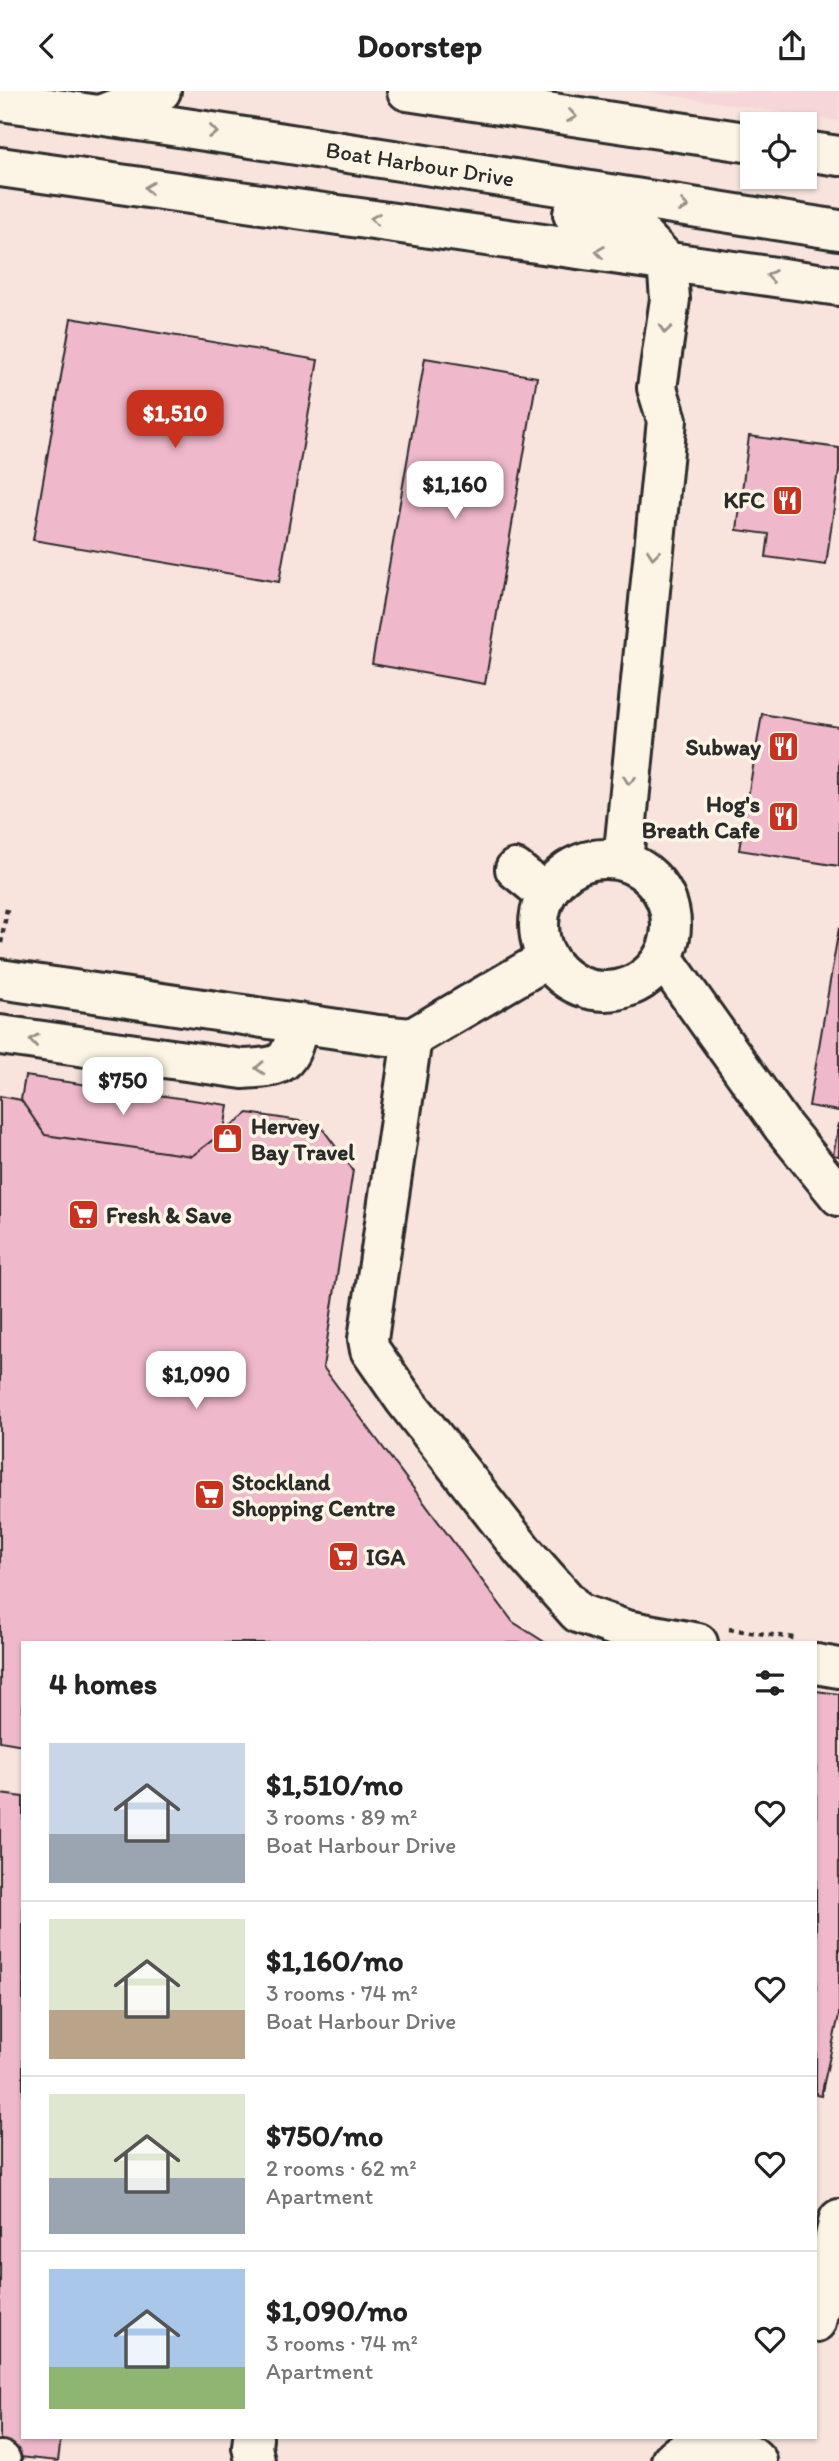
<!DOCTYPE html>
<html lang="en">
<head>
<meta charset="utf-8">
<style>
	:root { --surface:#fff; --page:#f2f2f2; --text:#222; --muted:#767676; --line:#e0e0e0; --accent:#c8321e }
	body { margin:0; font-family:Itim,sans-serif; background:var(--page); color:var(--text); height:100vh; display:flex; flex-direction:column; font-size:26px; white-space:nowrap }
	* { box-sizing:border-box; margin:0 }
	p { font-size:23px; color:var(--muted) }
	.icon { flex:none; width:38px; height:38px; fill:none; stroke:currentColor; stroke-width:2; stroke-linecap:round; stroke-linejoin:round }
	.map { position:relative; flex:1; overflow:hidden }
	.details { position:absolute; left:21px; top:1550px; width:796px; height:798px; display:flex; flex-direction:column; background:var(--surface); border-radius:0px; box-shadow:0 2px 5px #0004 }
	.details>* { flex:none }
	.controls { position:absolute; left:740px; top:21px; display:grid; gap:14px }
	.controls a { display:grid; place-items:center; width:77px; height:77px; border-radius:0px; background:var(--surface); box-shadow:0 2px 5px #0004; font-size:35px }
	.price { position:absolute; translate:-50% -60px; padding:0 16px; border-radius:14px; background:#fff; color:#222; font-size:23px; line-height:46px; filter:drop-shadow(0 2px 4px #0008) }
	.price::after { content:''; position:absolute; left:50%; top:42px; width:21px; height:16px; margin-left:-10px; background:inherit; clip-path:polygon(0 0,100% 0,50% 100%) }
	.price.selected { background:var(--accent); color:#fff }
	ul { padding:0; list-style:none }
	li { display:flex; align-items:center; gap:21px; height:175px; padding:0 28px }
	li+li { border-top:2px solid var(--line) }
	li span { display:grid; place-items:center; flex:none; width:196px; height:140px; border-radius:0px; color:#555 }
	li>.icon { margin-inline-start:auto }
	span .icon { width:84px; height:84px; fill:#fffc; stroke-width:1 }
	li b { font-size:30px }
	h2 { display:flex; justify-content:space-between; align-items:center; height:84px; padding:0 28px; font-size:30px }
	header { display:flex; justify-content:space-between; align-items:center; height:91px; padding:0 28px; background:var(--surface); font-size:32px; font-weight:700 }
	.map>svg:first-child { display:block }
	.built { fill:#f6d6d8 }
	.building { fill:#f0b8cb; stroke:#2b2b2b; stroke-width:2 }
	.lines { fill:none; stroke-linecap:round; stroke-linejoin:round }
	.minor-casing { stroke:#2b2b2b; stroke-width:44 }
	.major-casing { stroke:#2b2b2b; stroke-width:44 }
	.path { stroke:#2b2b2b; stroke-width:4.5; stroke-dasharray:5 5; stroke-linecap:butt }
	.minor { stroke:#fcf5e5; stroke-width:38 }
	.major { stroke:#fcf5e5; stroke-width:38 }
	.oneway { stroke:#949088 }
	.labels { text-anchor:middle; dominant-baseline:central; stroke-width:7; stroke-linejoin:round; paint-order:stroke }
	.street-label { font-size:23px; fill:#2b2b2b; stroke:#fcf5e5 }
	.poi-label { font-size:23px; font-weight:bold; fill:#2b2b2b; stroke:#fcf5e5; text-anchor:start }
</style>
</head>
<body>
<header><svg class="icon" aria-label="back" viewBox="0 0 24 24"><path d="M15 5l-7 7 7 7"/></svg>Doorstep<svg class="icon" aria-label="share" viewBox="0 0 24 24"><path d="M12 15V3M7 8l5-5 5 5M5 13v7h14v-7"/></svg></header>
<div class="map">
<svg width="839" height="2370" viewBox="0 0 839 2370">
	<rect width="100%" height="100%" fill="#f8e3dd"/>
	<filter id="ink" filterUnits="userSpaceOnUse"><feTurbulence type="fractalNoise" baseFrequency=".0143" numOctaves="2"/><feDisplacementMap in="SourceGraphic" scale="14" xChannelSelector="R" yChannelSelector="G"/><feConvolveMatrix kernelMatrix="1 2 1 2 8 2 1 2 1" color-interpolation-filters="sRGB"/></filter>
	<g filter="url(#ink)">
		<!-- built -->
		<path class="built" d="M642,0h197v30z"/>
		<!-- building -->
		<path class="building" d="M71,227l247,42 -39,222 -246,-42z
			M425,267l112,19 -52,307 -113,-20z
			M749,345l90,12v23l-13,94 -60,-8 3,-23 -32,-4z
			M762,623l77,13v139l-100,-16z
			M839,837v183l-30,-5z
			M25,985l203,29 -4,26 -32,25 -147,-21 -24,-35z
			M0,1005l21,4 24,35 147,21 56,-43 71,11 34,46 -30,197 190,255 33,21h-523v102l-23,-4z
			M839,1032v33l-6,-1z
			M816,1600l23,3v321l-18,81 -5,-1z
			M0,1703l23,3v641h38l-3,23 -58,-6z"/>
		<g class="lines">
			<defs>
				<path id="minor" d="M407,0l345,52
					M100,24l61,-24
					M805,60l34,5
					M539 834a66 66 0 1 1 132 0a66 66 0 1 1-132 0Z
					M623,770l44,-441 -10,-32 13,-89 -3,-38
					M515,778l31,25
					M663,867l120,169 56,69
					M0,888l378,56 34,3 135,-79
					M0,944l243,34c42,-2 46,-4 56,-46
					M412,947l-44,301 2,11 34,49 119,152 55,62 48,17 72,13
					M816,1573l23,4
					M816,2231l23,-103
					M253,2347l-1,9 3,14
					M0,2370h1
					M671,2370c21,-22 65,-23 86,0"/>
				<path id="major" d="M0,10c280,39 559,86 839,129
					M0,76l839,119
					M573,123l50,9 17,10 27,28"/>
			</defs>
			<!-- minor casing -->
			<use href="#minor" class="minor-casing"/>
			<!-- major casing -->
			<use href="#major" class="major-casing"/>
			<!-- path -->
			<path class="path" d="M1,852l6,-34
				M729,1538l65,9"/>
			<!-- minor -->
			<use href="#minor" class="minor"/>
			<!-- major -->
			<use href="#major" class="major"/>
		</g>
		<!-- one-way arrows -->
		<defs><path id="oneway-chevron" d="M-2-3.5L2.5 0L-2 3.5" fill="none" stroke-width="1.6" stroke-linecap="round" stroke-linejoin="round" transform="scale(1.75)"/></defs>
		<g class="oneway">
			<use href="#oneway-chevron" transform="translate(572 25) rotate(9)"/>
			<use href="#oneway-chevron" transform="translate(213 41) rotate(8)"/>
			<use href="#oneway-chevron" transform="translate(149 97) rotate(-172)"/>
			<use href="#oneway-chevron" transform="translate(684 115) rotate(9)"/>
			<use href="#oneway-chevron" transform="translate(375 128) rotate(-172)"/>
			<use href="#oneway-chevron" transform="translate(600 161) rotate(-172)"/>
			<use href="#oneway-chevron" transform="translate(771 185) rotate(-172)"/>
			<use href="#oneway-chevron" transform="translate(665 238) rotate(98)"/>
			<use href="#oneway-chevron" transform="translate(653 463) rotate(96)"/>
			<use href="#oneway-chevron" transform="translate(629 689) rotate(96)"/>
			<use href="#oneway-chevron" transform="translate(34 949) rotate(-172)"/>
			<use href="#oneway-chevron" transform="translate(260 977) rotate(176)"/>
		</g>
	</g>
	<!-- icons -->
	<defs>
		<symbol id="restaurant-square" viewBox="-11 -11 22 22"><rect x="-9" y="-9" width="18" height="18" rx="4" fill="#c8321e" stroke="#fcf5e5"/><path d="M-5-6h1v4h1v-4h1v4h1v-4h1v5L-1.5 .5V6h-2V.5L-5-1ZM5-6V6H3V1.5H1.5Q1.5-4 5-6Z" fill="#fff"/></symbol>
		<symbol id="shop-square" viewBox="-11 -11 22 22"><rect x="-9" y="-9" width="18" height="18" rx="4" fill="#c8321e" stroke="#fcf5e5"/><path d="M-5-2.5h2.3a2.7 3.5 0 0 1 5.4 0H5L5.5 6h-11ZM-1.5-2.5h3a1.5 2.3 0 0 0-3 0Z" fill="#fff"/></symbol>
		<symbol id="supermarket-square" viewBox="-11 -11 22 22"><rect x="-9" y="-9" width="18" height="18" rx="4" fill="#c8321e" stroke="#fcf5e5"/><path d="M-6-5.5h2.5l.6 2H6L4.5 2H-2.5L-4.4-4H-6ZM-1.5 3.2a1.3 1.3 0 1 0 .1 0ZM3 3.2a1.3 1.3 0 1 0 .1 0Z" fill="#fff"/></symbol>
	</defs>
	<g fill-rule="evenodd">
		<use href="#restaurant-square" x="770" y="392" width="35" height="35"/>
		<use href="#restaurant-square" x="766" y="638" width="35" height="35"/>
		<use href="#restaurant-square" x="766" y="708" width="35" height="35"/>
		<use href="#shop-square" x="210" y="1030" width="35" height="35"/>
		<use href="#supermarket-square" x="66" y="1106" width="35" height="35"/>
		<use href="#supermarket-square" x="192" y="1386" width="35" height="35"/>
		<use href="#supermarket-square" x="326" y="1448" width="35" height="35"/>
	</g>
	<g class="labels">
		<!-- street labels -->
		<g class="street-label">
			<text transform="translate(420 73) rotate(9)">Boat Harbour Drive</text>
		</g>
		<!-- poi labels -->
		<g class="poi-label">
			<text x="765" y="409" text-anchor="end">KFC</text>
			<text x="761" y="656" text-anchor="end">Subway</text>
			<text x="760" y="713" text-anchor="end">Hog's<tspan x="760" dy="26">Breath Cafe</tspan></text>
			<text x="251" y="1035">Hervey<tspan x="251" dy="26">Bay Travel</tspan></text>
			<text x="106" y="1124">Fresh &amp; Save</text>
			<text x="232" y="1391">Stockland<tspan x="232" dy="26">Shopping Centre</tspan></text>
			<text x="366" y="1466">IGA</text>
		</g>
	</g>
</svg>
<div class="controls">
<a><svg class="icon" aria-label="locate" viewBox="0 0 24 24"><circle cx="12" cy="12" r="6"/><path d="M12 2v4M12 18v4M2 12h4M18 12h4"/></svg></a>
</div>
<b class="price selected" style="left:175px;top:359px">$1,510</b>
<b class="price" style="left:455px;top:430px">$1,160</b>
<b class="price" style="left:123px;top:1026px">$750</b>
<b class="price" style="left:196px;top:1320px">$1,090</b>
<section class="details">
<h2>4 homes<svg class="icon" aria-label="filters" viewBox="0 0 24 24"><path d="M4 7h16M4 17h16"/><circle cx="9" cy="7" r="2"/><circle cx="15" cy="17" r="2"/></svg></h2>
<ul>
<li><span style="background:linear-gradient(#c9d6e8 65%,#9aa5b1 0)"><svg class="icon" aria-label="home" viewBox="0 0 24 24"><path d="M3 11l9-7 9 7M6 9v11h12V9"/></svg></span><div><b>$1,510/mo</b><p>3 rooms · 89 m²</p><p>Boat Harbour Drive</p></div><svg class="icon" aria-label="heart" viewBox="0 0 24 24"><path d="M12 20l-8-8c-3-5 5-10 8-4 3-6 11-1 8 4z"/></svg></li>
<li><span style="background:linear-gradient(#dfe7d0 65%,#b9a48a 0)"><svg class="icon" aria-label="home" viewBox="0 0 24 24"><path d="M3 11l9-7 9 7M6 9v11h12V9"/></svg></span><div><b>$1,160/mo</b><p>3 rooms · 74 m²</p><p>Boat Harbour Drive</p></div><svg class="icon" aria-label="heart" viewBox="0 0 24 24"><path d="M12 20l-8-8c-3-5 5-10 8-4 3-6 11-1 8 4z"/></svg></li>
<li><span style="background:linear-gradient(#dfe7d0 60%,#9aa5b1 0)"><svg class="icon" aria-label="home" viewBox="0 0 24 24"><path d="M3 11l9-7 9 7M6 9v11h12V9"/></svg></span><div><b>$750/mo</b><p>2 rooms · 62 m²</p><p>Apartment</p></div><svg class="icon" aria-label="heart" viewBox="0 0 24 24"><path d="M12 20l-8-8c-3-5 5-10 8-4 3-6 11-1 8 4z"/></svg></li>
<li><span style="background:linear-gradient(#a9c7e8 70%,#8fb573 0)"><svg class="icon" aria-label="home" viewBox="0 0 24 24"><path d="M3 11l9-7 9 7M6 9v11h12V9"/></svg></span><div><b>$1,090/mo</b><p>3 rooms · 74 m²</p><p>Apartment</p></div><svg class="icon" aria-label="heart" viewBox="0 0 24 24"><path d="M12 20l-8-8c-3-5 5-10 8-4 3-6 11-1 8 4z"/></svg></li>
</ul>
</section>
</div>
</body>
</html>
